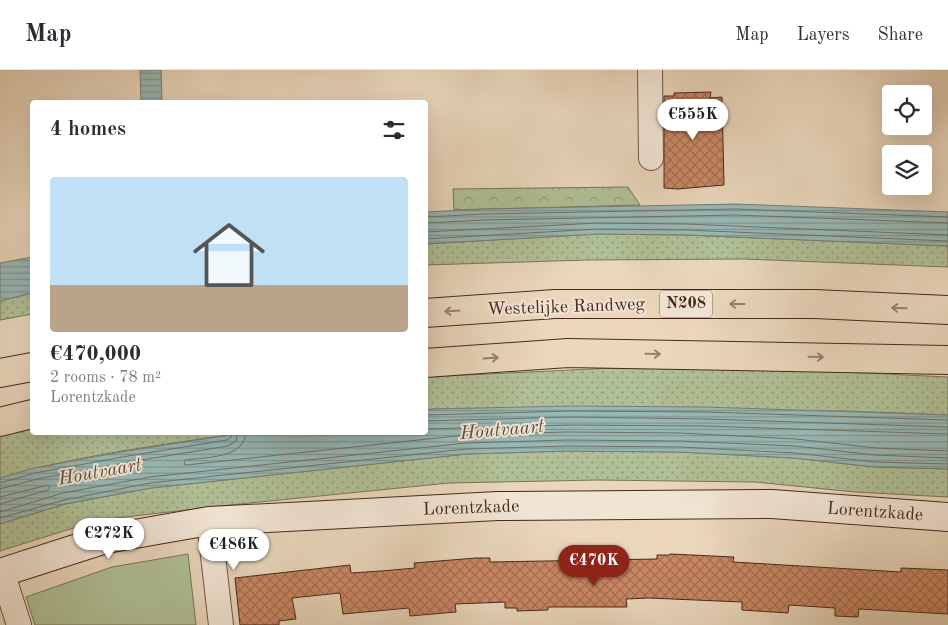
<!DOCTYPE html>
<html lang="en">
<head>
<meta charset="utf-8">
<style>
	:root { --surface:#fff; --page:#f7f7f7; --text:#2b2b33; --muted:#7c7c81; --line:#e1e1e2; --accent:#8f2418 }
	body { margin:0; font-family:"Old Standard TT",serif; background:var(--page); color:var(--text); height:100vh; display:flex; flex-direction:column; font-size:19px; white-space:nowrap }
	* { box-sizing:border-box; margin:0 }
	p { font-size:16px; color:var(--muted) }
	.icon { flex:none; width:28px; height:28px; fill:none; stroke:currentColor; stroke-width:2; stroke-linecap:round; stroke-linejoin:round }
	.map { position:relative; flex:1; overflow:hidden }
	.drawer { position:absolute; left:30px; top:30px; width:398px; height:335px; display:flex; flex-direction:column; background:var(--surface); border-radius:5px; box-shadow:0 5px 20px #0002 }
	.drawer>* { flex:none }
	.fabs { position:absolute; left:882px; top:15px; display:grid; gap:10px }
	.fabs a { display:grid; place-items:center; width:50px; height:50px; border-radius:5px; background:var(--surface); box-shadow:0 5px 20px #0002; font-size:25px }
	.price { position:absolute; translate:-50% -42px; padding:0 11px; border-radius:18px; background:#fff; color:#222; font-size:16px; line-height:32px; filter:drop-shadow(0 1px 2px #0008) }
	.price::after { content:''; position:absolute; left:50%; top:30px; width:15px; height:11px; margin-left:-8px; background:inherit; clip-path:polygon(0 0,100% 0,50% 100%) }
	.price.current { background:var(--accent); color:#fff }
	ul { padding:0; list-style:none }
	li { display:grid; align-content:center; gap:10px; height:265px; padding:0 20px }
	li span { display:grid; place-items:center; height:155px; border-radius:5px; color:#555 }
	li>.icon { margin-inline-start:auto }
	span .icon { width:90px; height:90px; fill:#fffc; stroke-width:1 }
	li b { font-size:21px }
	h2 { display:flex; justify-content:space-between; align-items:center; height:60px; padding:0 20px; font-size:21px }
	header { display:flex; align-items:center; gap:30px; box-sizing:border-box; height:70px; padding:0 25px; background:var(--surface); border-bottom:1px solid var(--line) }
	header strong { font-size:24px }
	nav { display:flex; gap:28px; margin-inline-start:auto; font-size:18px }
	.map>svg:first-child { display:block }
	.grass { fill:url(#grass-dots); stroke:#7c7458 }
	.forest { fill:url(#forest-crowns); stroke:#7c7458 }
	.green { fill:#b0bf95; stroke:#7c7458 }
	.water { fill:url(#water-rules); stroke:#787e78 }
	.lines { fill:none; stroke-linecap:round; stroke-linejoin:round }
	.shore { stroke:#707068; stroke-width:1 }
	.building { fill:url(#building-cross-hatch); stroke:#48281c }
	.street-casing { stroke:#705444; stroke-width:26 }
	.secondary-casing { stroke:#48281c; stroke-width:30 }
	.primary-casing { stroke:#48281c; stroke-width:30 }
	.street { stroke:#f1e4d3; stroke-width:24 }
	.secondary { stroke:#f1e4d3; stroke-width:28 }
	.primary { stroke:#e9d6bb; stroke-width:28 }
	.oneway { stroke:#987f6c }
	.labels { text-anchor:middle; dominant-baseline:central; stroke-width:4; stroke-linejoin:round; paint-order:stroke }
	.shield { fill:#f1e4d3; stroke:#7b6053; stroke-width:1 }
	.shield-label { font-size:16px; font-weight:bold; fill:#48281c }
	.street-label { font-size:18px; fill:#48281c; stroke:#f1e4d3 }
	.water-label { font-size:19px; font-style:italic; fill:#5c4c42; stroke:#f1e4d3 }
</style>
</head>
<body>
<header>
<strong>Map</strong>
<nav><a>Map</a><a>Layers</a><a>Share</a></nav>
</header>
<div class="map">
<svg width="948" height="555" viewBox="0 0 948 555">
	<defs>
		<pattern id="grass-dots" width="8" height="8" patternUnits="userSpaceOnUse" patternTransform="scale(1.25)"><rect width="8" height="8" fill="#b0bf95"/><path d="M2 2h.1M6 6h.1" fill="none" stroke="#919b79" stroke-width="1.8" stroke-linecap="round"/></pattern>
		<pattern id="forest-crowns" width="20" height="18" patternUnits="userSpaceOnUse" patternTransform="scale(1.25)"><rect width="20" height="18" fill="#b0bf95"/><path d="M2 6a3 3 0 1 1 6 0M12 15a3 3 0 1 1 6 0" fill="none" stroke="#919b79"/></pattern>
		<pattern id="water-rules" width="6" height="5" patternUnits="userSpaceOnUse" patternTransform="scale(1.25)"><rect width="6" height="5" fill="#98b8b5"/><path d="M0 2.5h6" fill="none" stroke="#7e9692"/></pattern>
		<pattern id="building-cross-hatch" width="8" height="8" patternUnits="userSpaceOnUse" patternTransform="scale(1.25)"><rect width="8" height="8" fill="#c98763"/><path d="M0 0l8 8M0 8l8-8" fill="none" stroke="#a56e51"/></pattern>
	</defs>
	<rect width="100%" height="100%" fill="#e9d6bb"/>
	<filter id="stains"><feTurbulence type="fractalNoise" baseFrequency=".004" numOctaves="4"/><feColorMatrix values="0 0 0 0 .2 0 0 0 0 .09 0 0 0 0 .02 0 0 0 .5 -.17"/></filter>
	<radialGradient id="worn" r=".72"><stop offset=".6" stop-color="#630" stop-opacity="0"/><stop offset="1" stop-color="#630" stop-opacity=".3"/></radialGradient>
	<!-- grass -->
	<path class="grass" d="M598,164l87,1 263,11v21l-204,-8 -157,1 -162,5v-21z
		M32,223v21l-32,6v-19z
		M654,296l146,4 148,7v38l-103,-4 -411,-2 -9,1v-33z
		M32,358v4l210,1c-81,12 -163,22 -242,45v-43z
		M567,381l112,1 115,6 80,9 74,2v28l-93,-5 -100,-10 -157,-2 -149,3 -219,22 -131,15 -99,31v-27l65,-20 86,-16 316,-34z"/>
	<!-- forest -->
	<path class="forest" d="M628,117l12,18 -186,5 -1,-21z"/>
	<!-- green -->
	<path class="green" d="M188,484l8,71h-161l-9,-28 86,-30z"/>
	<!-- water -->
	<path class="water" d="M140,0h21l1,32h-21z
		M736,134l212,8v34l-263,-11 -87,-1 -173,10v-32l60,-3z
		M32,187v36l-32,8v-38z
		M570,336l135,1 243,8v54l-74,-2 -80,-9 -115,-6 -112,-1 -100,3 -316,34 -86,16 -65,20v-46l34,-10 93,-17 115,-18 183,-1v-22l9,-1z"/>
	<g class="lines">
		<!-- shore -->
		<path class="shore" d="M425,147l60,-3 251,-5 212,8
			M425,153l60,-3 251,-5 212,8
			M425,162l173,-9 88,1 262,11
			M425,169l173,-10 88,1 262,11
			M425,345l145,-4 135,1 243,8
			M425,351l146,-4 134,2 243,8
			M425,359l146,-4 134,1 243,8
			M246,362c-1,27 -41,25 -61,28l-1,4 2,1 279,-30 102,-3 113,1 116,6 80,9 72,3
			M0,413l35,-10 93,-17 99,-16 4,-3 1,-5
			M0,419l37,-10 92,-17 99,-16 8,-5 2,-9
			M0,427l48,-12 2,2 -2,3 -48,14
			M0,442l63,-19 87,-16 316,-34 101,-3 113,1 115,5 80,9 73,3
			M0,448l64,-18 86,-17 316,-34 101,-3 113,1 115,6 80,9 73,2"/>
	</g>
	<!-- building -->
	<path class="building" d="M711,22l-1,6 12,-1 2,88 -46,4 -14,-1v-92h10v-3z
		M670,484l64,3 -1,5 168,10v-4l47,2v44l-89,-5 -1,8 -23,-1v-8l-46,-3 -1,8 -46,-3v-8l-93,-4 -23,1 1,8h-79v3l-31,1v-3h-12v-6l-50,2 1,8 -46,4 -1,-8 -66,6 -3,-21 -48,5 4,21 -17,2v4h-39l-5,-47 115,-13 1,8 30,-2 34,-3 -1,-5 62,-5h14v4l167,-3v-4h13z"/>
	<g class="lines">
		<defs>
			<path id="street" d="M650,0l1,88
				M209,451l12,104
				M2,502l17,53"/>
			<path id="secondary" d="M0,503l106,-34 103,-18 289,-15 274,-2 176,13"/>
			<path id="primary" d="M425,243l130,-9h259l134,6
				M425,293l143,-10 380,7
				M0,303l32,-6
				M0,352l32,-8"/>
		</defs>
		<!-- street casing -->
		<use href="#street" class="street-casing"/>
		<!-- secondary casing -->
		<use href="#secondary" class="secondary-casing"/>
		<!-- primary casing -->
		<use href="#primary" class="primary-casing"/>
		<!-- street -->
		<use href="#street" class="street"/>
		<!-- secondary -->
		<use href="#secondary" class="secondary"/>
		<!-- primary -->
		<use href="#primary" class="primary"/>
	</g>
	<!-- one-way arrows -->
	<defs><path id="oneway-shaft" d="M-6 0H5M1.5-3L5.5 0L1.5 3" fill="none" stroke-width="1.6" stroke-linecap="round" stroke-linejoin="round" transform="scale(1.25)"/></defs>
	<g class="oneway">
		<use href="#oneway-shaft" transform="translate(737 234) rotate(-180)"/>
		<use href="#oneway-shaft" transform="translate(899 238) rotate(-178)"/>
		<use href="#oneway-shaft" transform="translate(452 241) rotate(176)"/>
		<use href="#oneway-shaft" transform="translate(653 284) rotate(1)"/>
		<use href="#oneway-shaft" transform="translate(816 287) rotate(1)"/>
		<use href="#oneway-shaft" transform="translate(491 288) rotate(-4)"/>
	</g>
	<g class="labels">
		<!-- shield labels -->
		<rect class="shield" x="660" y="220.5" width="52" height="27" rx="4"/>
		<g class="shield-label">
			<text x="686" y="234">N208</text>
		</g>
		<!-- street labels -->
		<g class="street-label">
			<text transform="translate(566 237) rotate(-2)">Westelijke Randweg</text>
			<text transform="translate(471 438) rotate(-2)">Lorentzkade</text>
			<text transform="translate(875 442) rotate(4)">Lorentzkade</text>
		</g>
		<!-- water labels -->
		<g class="water-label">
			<text transform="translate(502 361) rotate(-5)">Houtvaart</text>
			<text transform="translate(100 403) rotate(-10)">Houtvaart</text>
		</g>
	</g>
	<rect width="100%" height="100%" filter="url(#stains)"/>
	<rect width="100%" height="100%" fill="url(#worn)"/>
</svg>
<div class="fabs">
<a><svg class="icon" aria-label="locate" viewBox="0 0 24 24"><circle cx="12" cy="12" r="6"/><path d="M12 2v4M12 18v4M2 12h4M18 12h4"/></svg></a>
<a><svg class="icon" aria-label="layers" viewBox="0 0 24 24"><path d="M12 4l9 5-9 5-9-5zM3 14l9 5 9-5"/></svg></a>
</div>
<b class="price" style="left:693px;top:71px">€555K</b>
<b class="price" style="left:109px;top:490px">€272K</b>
<b class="price" style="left:234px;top:501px">€486K</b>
<b class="price current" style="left:594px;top:517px">€470K</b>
<section class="drawer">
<h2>4 homes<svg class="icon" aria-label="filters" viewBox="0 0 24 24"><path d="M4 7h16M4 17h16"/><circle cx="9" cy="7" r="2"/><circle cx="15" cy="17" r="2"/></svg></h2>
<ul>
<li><span style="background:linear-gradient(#bfe0f5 70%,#b9a48a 0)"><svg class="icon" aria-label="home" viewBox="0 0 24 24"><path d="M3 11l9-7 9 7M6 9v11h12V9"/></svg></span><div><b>€470,000</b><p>2 rooms · 78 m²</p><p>Lorentzkade</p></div></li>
</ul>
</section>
</div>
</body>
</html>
